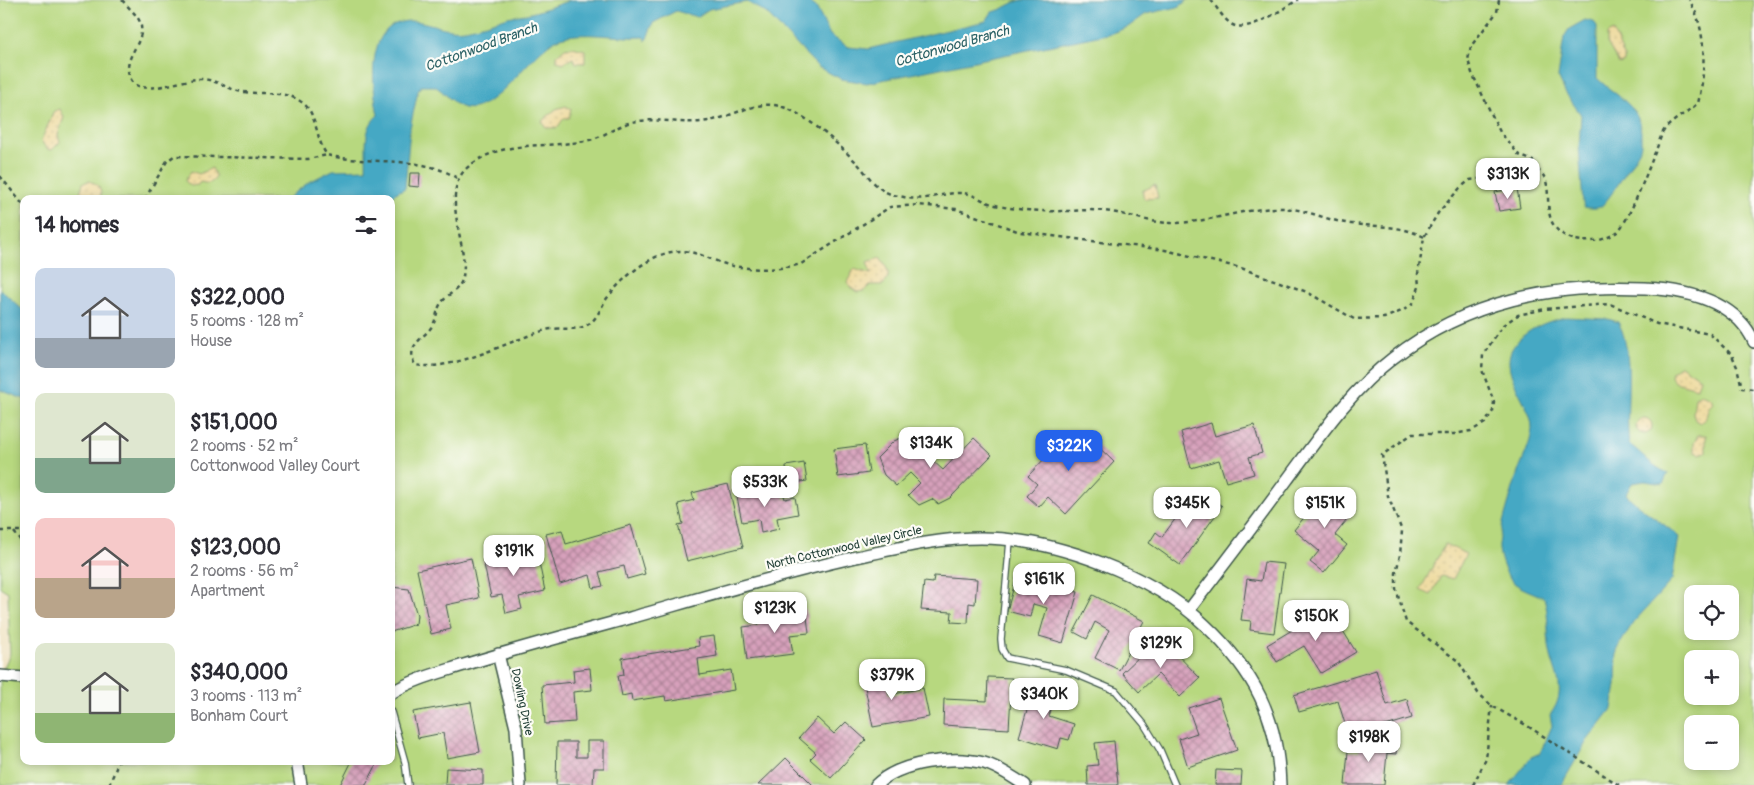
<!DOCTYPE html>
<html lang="en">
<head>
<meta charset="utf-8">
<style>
	:root { --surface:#fff; --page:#f7f7f7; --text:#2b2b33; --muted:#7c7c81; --accent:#2563eb }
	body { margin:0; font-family:Pangolin,sans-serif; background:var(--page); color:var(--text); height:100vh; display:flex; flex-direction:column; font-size:19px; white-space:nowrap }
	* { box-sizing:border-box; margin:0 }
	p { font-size:16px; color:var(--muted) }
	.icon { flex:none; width:28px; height:28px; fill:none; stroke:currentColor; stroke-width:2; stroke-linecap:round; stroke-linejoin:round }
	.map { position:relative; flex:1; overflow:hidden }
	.drawer { position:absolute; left:20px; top:195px; width:375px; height:570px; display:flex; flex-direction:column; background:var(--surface); border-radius:10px; box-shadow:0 2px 8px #0003 }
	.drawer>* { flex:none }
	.controls { position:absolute; left:1684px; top:585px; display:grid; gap:10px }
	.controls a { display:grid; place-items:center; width:55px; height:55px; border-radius:10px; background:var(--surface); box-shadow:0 2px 8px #0003; font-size:25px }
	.price { position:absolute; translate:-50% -42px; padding:0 11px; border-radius:10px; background:#fff; color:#222; font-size:16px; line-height:32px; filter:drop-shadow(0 1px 2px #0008) }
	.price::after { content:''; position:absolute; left:50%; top:30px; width:15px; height:11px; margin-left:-8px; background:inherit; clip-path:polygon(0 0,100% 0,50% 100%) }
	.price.selected { background:var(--accent); color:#fff }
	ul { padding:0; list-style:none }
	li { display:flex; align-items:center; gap:15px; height:125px; padding:0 15px }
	li span { display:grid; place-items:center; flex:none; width:140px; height:100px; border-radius:10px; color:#555 }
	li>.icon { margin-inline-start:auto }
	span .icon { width:60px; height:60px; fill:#fffc; stroke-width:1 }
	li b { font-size:21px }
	h2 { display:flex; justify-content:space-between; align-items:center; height:60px; padding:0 15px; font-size:21px }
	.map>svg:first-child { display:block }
	.grass { fill:#b7d87f; stroke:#6b8a5a; fill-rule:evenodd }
	.sand { fill:url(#sand-dots); stroke:#868c69 }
	.water { fill:#44a8c4; stroke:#32727c }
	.building { fill:url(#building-cross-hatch) }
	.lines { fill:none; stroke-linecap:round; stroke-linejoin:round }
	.service-casing { stroke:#3e564a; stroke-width:8 }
	.minor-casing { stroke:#3e564a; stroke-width:14 }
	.path { stroke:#3e564a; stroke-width:2.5; stroke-dasharray:4 4; stroke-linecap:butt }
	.service { stroke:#fff; stroke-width:5.5 }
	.minor { stroke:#fff; stroke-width:11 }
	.labels { text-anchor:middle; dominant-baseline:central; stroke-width:4.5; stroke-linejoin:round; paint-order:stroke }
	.street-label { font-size:12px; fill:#1f3d34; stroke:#fdfcf7 }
	.water-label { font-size:14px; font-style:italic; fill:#2c6266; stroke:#fdfcf7 }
</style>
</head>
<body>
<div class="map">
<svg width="1754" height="785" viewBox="0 0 1754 785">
	<defs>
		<pattern id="sand-dots" width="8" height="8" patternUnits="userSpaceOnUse" patternTransform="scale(1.25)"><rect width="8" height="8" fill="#eeda9e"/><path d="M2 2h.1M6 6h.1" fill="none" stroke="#ccbc89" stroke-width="1.8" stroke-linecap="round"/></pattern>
		<pattern id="building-cross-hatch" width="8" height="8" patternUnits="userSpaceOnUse" patternTransform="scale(1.25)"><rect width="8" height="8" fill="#d7a0bb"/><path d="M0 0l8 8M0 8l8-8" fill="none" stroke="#ae8499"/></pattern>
	</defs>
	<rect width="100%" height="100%" fill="#fdfcf7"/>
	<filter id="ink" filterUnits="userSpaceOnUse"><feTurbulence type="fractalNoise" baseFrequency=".02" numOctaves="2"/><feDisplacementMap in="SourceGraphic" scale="10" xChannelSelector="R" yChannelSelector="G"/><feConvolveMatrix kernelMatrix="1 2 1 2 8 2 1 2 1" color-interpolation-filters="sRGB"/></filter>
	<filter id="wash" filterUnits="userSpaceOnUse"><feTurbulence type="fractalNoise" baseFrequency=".0096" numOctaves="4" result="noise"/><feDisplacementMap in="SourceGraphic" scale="20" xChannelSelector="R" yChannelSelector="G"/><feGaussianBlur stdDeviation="1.12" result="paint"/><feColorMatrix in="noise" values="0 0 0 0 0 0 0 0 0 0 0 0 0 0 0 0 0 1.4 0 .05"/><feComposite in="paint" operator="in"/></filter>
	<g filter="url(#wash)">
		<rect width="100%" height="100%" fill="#f0e4c6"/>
		<!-- grass -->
		<path class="grass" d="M0,0h1754v785h-1754v-109l10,-22 -2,-62 -8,-5zM24,199h367v562h-367zM1692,594h38v37h-38zM1692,659h38v37h-38zM1692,724h38v37h-38z"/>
		<!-- sand -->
		<path class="sand" d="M1613,31l11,25v6l-5,2 -12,-21v-9z
			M572,47l13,3v13h-9l-3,-5 -10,5 -6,-2v-6l8,-7z
			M566,106l5,3 -2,9h-5l-7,10h-11l-4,-7 14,-12z
			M60,109l4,8 -6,18 2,7 -8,8 -5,-1 -6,-8 13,-30z
			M212,168l4,9c-4,7 -8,7 -16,5l-2,3 -7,1 -6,-5 6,-10 8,3z
			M89,181c8,2 14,8 11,17l-22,1 5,-16z
			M1155,185l3,13 -14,1 -2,-8z
			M880,258c7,10 13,17 3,27h-13l-6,6 -7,1 -6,-4 -4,-6 7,-13 17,5 -4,-12z
			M1681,365l19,13 -3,10 -22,-6 -4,-5 1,-6z
			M1701,394l10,4 2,5 -4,4 -4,13 -5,3 -5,-3 -2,-7 2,-16z
			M1636 426a8 8 0 1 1 16 0a8 8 0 1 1-16 0Z
			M1698,435h8v17l-6,2 -6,-2v-9z
			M1445,544l21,10 -13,25 -12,-3 -10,19 -11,-5z"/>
		<!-- water -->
		<path class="water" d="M571,0h236l9,7 14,28 18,12 20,2 118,-28 6,-9c12,-2 19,-10 31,-12h165l-10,7 -32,7 -18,13 -16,6 -245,50 -26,-4 -23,-12 -52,-54 -19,-11 -38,7 -12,8 -21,-6 -23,12 -7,18 -2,-4c-25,2 -62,-7 -84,1 -29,11 -65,78 -96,70 -12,-3 -19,-17 -30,-22h-13l-3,5 -8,37 -5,60 -11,6 -3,5h-104l22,-17 24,-12 33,-1c1,-20 -4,-40 12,-54 -6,-30 -14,-96 35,-94 18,1 32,11 52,8 16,-3 28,-7 43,-12 8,-2 15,-2 23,-4 13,-3 27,-9 40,-13z
			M1585,20l9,2 3,4v52c18,18 42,26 44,54 0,7 1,13 -2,19 -5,9 -33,54 -39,56 -5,2 -11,1 -16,0l-1,-3 -4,-57 2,-32 -16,-23 -7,-15 6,-40 5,-8z
			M0,289l24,22v88l-24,-9z
			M1565,317l43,2 10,3c18,32 6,85 11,122 16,11 20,21 39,29l-5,11 -18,-3 -13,2 -6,11c16,17 36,27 53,43l-7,43 -39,43 -16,26 -1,36 -4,24 -25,32 -24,41 -3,3h-51l22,-28 9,-4 12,-27 -2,-11c20,-27 2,-42 -1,-70 -2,-16 0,-32 -5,-47 -10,-6 -25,-9 -33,-18 -6,-6 -13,-26 -12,-35 2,-21 12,-50 18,-70 5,-16 14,-30 15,-47 0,-24 -33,-55 -20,-79 11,-19 33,-27 53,-32z"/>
		<g id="blocks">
			<!-- building -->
			<path class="building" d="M410,173h10l-1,14 -10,-1z
				M1517,188l3,20 -21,3 -4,-19z
				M1211,423l4,13 39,-11 8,28 -13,4 5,17 -28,8 -7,-22 -28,8 -10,-36z
				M1083,432l31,30 -48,52 -18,-17 -9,10 -12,-11 10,-12 -9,-8 41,-43 7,7z
				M901,438l6,6 12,-6 5,5 8,17 11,10 31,-32 18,17 -42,43 -12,6 -6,-5 -13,6 -11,-10 12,-12 -10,-10 -14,13 -12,-11 -7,-17 17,-17z
				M865,445l4,28 -31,4 -4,-28z
				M804,463l3,18 -19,3 -2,-18z
				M728,484l15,63 -56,14 -9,-36 5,-1 -5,-20 16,-4 -2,-7z
				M760,488l2,8 21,-4 2,7 10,-2 3,17 -21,4 2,11 -18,4 -2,-14 -17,3 -6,-30z
				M1327,489l27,22 -19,24 12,10 -23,28 -14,-11 9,-11 -25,-21z
				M1204,493l18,13 -42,59 -31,-22 7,-11 6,5 25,-34 6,4z
				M631,525l14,49 -18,5 -3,-13 -25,6 4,14 -10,2 -3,-13 -30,9 -14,-50 16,-4 4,14z
				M536,548l9,43 -26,6 3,12 -16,4 -4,-18 -11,2 -8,-37z
				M471,558l8,40 -33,7 5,24 -20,5 -14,-64z
				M1264,562l20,2 -10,69 -24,-3 1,-9 -10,-1 6,-41 14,2z
				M1017,575l61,17 -15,51 -24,-7 8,-28 -14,-4 -3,13 -23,-6z
				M934,576l43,3 -2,25 -6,-1 -1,20 -17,-1 1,-10 -31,-2 3,-28 9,1z
				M391,587l18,2 8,26 -1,9 -25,8z
				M1093,595l51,26 -25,49 -24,-12 14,-28 -14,-8 -8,17 -13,-7z
				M1329,608l27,44 -35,21 -17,-27 -27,16 -10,-17z
				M806,609l3,24 -19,2 3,19 -46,6 -4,-33 16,-2 -1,-10z
				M714,636l3,20 -19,3 2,16 31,-5 3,20 -68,11 -1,-5 -33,5 -1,-7 -9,2 -4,-20 6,-1 -2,-17 77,-12 -1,-8z
				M1160,637l40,41 -20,19 -22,-23 -19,18 -17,-19z
				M590,668l2,22 -19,2 2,30 -30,2 -3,-39 32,-3 -1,-12z
				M884,668l5,27 34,-7 6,29 -56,10 -11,-55z
				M1376,670l11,35 20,-6 5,19 -63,19 -11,-36 -39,11 -5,-17z
				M988,677l24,1 -3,51 -66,-4 1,-26 43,2z
				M1035,683l22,7 -8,26 25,8 -5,16 -8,-2 -3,11 -39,-12z
				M1219,698l18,52 -49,17 -9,-28 18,-6 -9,-25z
				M471,702l9,50 -33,6 -4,-25 -25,5 -5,-26z
				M817,718l17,16 12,-12 20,18 -35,38 -21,-19 6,-6 -17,-15z
				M1387,737l10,1 -1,16 -9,-1 -3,32h-39l3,-34 11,1 1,-11 27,2z
				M587,741h17v27h-10l-1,17h-37l1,-43h19v15h11z
				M1114,741l4,44h-30l-1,-19 11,-1 -3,-22z
				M786,758l27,27h-55z
				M352,761h21l4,3 -11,21h-26z
				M446,768l37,2v15h-38z
				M1216,770l26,1 -1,14h-26z"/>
		</g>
	</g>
	<g filter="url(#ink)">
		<use href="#blocks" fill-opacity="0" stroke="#3e564a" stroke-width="1"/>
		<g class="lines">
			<defs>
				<path id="service" d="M1010,541l-9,98 1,10 5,9 59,12 50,21 28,33 16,26 15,35
					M391,712l14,50 3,23"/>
				<path id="minor" d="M1189,610c33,-43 66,-86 98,-130 31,-42 64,-90 106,-122 75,-58 160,-74 252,-70 41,2 91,13 109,54
					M498,654l18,74 4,57
					M0,676l24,2
					M391,693c23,-14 48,-20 73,-28 55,-17 111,-32 166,-47 74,-21 147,-43 222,-60 42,-9 85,-20 129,-20 72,0 172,37 224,87 49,46 73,92 75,160
					M297,761l4,24
					M876,785c23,-23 77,-30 108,-22 15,4 28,14 41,22"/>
			</defs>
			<!-- service casing -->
			<use href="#service" class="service-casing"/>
			<!-- minor casing -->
			<use href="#minor" class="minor-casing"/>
			<!-- path -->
			<path class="path" d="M122,0c5,6 14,14 17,20 11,22 -22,38 -7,61 11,16 50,-2 66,-2 15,-1 26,8 40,12 21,5 48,-3 66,13 13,10 12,37 23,51 40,11 97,-1 131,24
				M1211,0c6,8 12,18 20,24 16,11 52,-16 67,-24
				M1499,0l-2,12 -26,34 -3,14 4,13 28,59 19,23 14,6 4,7
				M0,176l24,30
				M145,199l22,-38 7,-5 134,3 19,-4
				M1424,237c-23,-12 -47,-10 -72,-13 -25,-3 -47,-16 -72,-16 -36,0 -69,14 -104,15 -26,1 -49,-10 -73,-12 -13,-2 -25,0 -38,0 -20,1 -54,-1 -73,-7 -10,-3 -18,-10 -29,-11 -19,-1 -35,8 -55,5 -8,-2 -18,-3 -24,-7 -11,-7 -18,-18 -26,-27 -19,-19 -58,-57 -85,-59 -20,-2 -41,11 -60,15 -24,6 -50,-2 -74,1 -17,1 -30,13 -46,18 -44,12 -86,-3 -125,28 -31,26 4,84 -6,113 -3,10 -14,14 -20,22 -5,6 -5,15 -9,23 -9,14 -28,20 -18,40 39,7 92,-24 131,-35 14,-4 32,3 44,-7 7,-5 11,-15 15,-22 14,-20 41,-44 66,-49 22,-5 41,10 62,14 22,4 47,4 68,-2l89,-57 29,-2 37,4 64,23 145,18 76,18 66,24 47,27 30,-1 20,-8 9,-7 6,-16 -1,-13 6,-37 14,-24 22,-25 10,-8 23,-3 13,-11c73,-6 17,53 64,72 10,4 19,4 30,2 6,-2 12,-4 17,-8 12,-10 32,-65 39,-82 3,-7 5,-16 9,-21 9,-10 23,-17 33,-26 8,-30 9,-76 -9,-103
				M0,531h24
				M14,532l10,13
				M109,785l10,-24
				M1473,785l13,-26 6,-54
				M1619,785l-93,-60 -34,-19 -14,-13 -20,-32 -52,-39 -10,-33v-16l4,-18 2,-24 -14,-35 -6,-41 30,-21h42l17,-3 14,-8 8,-12 1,-9 -12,-32 1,-15 20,-30 15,-10 27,-6 65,-5 47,20 53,10 22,21 5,12 5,21 12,1"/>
			<!-- service -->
			<use href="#service" class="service"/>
			<!-- minor -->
			<use href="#minor" class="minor"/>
		</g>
	</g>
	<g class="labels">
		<!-- street labels -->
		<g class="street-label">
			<text transform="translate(844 548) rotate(-13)">North Cottonwood Valley Circle</text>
			<text transform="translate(522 702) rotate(78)">Dowling Drive</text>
		</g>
		<!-- water labels -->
		<g class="water-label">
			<text transform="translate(952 46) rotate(-16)">Cottonwood Branch</text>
			<text transform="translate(481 47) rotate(-20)">Cottonwood Branch</text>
		</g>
	</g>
</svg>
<div class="controls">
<a><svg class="icon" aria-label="locate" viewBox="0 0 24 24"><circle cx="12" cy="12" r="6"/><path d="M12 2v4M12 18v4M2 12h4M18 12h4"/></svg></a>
<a>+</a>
<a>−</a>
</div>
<b class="price" style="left:1508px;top:200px">$313K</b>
<b class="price" style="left:931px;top:469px">$134K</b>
<b class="price selected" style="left:1069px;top:472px">$322K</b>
<b class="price" style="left:765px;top:508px">$533K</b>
<b class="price" style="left:1187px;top:529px">$345K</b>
<b class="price" style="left:1325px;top:529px">$151K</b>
<b class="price" style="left:514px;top:577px">$191K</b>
<b class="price" style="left:1044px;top:605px">$161K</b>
<b class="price" style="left:775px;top:634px">$123K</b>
<b class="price" style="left:1316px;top:642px">$150K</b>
<b class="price" style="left:1161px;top:669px">$129K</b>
<b class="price" style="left:892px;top:701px">$379K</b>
<b class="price" style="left:1044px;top:720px">$340K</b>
<b class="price" style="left:1369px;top:763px">$198K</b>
<section class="drawer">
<h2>14 homes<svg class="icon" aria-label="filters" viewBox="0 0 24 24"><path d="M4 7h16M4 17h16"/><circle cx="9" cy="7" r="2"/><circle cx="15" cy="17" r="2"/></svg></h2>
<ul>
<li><span style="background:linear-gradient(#c9d6e8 70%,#9aa5b1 0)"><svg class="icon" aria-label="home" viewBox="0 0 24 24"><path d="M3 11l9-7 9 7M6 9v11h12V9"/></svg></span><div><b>$322,000</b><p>5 rooms · 128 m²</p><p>House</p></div></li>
<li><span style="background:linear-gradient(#dfe7d0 65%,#7fa58c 0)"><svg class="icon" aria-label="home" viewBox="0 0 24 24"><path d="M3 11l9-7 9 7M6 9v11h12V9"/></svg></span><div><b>$151,000</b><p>2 rooms · 52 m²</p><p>Cottonwood Valley Court</p></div></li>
<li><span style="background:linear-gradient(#f6c9c9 60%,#b9a48a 0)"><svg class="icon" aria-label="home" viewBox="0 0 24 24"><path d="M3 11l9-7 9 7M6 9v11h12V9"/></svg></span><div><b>$123,000</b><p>2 rooms · 56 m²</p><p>Apartment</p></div></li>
<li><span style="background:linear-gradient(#dfe7d0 70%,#8fb573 0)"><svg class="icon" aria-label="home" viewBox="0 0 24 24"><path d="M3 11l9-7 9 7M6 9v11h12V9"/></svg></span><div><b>$340,000</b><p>3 rooms · 113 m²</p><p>Bonham Court</p></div></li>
</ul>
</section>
</div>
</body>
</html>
